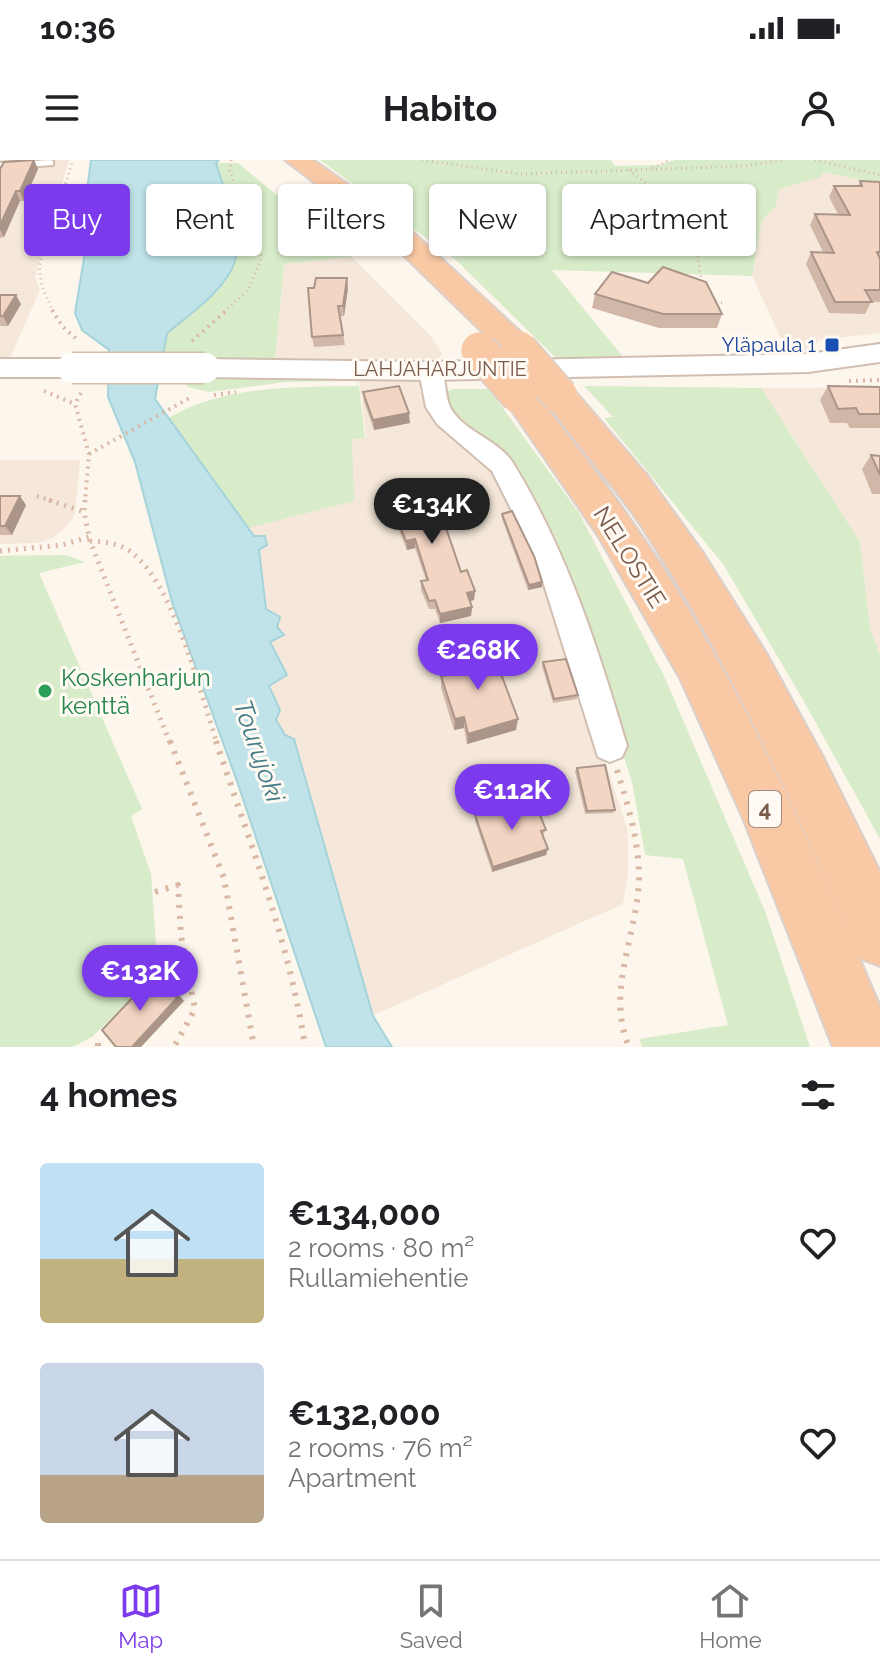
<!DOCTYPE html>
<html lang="en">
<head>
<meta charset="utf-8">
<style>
	:root { --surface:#fff; --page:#f2f2f2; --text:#202124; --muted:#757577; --line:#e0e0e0; --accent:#7c3aed }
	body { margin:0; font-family:Raleway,sans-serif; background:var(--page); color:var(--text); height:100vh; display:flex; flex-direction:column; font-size:30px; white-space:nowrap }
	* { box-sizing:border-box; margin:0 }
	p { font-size:26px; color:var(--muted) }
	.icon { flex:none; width:44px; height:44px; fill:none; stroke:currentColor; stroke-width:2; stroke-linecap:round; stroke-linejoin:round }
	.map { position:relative; height:887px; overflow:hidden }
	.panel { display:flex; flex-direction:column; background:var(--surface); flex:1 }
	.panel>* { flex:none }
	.hud { position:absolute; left:24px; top:24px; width:832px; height:72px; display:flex; gap:16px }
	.price { position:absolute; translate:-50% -68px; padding:0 18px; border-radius:28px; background:var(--accent); color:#fff; font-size:26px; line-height:52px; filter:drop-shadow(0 2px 4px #0008) }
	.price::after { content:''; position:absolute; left:50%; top:48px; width:24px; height:18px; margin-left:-12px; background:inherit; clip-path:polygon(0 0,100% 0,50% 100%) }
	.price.selected { background:#222; color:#fff }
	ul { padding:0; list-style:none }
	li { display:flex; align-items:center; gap:24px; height:200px; padding:0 40px }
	li span { display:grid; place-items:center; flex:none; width:224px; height:160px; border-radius:8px; color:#555 }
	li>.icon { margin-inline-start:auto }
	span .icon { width:96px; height:96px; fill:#fffc; stroke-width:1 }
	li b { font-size:34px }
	h2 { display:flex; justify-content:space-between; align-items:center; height:96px; padding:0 40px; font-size:34px }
	.pill { padding:0 28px; border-radius:8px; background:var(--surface); box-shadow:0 2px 6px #0004; font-size:28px; line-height:72px }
	.pill.selected { background:var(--accent); color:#fff }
	.status { display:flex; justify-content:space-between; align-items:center; height:56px; padding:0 40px; background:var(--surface); direction:ltr }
	.status svg { height:22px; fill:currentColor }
	header { display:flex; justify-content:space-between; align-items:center; height:104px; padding:0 40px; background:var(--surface); font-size:36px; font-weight:700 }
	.tab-bar { display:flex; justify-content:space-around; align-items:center; height:112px; border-top:2px solid var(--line); background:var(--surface); font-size:22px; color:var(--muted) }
	.tab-bar a { display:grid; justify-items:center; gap:4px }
	.tab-bar .selected { color:var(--accent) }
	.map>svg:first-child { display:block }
	.residential { fill:#f5e8da }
	.green { fill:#d8ecc9 }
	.water { fill:#bfe3e8; stroke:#a5d3da; stroke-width:2 }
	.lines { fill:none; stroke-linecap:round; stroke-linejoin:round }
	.service-casing { stroke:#d1beb0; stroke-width:4 }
	.minor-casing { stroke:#d1beb0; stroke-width:4 }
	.tertiary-casing { stroke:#d1beb0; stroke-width:4 }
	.trunk-casing { stroke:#dad1cd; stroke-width:4 }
	.path-far3 { stroke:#d9b8a5; stroke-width:3; stroke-dasharray:1 4; stroke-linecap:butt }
	.path-far2 { stroke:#d9b8a5; stroke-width:4; stroke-dasharray:2 5; stroke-linecap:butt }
	.path-far1 { stroke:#d9b8a5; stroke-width:5; stroke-dasharray:2 6; stroke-linecap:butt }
	.path { stroke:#d9b8a5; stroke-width:6; stroke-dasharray:3 8; stroke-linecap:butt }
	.service { fill:#fff; fill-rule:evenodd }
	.minor { fill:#fff; fill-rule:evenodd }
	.tertiary { fill:#fff; fill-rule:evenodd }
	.trunk { fill:#f9c8a4; fill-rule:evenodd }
	.tertiary-bridge-casing { stroke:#d1beb0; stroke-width:33; stroke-linecap:butt }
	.trunk-bridge-casing { stroke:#dad1cd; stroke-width:38; stroke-linecap:butt }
	.tertiary-bridge { stroke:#fff; stroke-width:30 }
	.trunk-bridge { stroke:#f9c8a4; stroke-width:35 }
	.wall { fill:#d1b7a8 }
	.shaded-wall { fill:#aa9588 }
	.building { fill:#f3d5c3; stroke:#aa9588; stroke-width:2 }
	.transit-dot { fill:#1a4fb4; stroke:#fffaf3; stroke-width:3 }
	.leisure-dot { fill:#2e9e5b; stroke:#fffaf3; stroke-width:3 }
	.labels { text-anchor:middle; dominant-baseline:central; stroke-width:6; stroke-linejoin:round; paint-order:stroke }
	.far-transit-label { font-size:20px; fill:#164399; stroke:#fffaf3; text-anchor:end }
	.far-street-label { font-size:20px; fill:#7a5c4d; stroke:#fffaf3 }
	.shield { fill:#fffaf3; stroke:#a28b7f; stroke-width:2 }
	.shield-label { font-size:22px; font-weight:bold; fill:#7a5c4d }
	.street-label { font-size:24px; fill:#7a5c4d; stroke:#fffaf3 }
	.leisure-label { font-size:24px; fill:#27864d; stroke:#fffaf3; text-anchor:start }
	.water-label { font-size:26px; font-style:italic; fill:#437c86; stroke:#fffaf3 }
</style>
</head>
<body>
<div class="status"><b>10:36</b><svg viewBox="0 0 49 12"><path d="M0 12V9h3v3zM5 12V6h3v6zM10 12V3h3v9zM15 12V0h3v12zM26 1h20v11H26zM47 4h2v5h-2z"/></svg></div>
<header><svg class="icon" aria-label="menu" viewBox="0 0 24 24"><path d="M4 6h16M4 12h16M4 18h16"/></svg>Habito<svg class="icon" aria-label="person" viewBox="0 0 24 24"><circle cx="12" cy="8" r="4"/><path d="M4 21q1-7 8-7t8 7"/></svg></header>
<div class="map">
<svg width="880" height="887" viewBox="0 0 880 887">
	<rect width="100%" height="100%" fill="#fdf6ec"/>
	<!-- residential -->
	<path class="residential" d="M0,0h69l-34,117 5,13 -30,68h-10z
		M824,12l56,12v149l-61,7 -7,11 -24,3 -36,-78 10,-56 14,-14 3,-17 42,-12z
		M352,97l78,78 12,19 -23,34 7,21 20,23 43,31 45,79 94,289v42l-5,31 -251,112 -77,-276 -10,-5 -9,-14 4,-11 -11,-24v-44l15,-7 -7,-8 3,-11 -14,-7 -8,-60 9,-4 -2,-9h-11l-6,-8 103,-90 15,-1 -9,-73 -82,-3 9,-97z
		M880,227v269l-10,-28 -10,-86 -99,-154z
		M0,300h80l-5,54 -7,11 -14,12 -16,6 -38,1z"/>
	<!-- green -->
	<path class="green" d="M320,0h291l4,6 44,-1 16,-5h205v24l-56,-12 -3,5 -42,12 -3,17 -14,14 -10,56 -200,-6 71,87 -67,1 -100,-98z
		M216,3h22l114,94 -68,7 -9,97 -113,-2 5,-26c21,-17 61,-45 68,-72 6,-22 -12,-76 -19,-98z
		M184,217h232l1,3 -131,2 -77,10 -21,-5 -4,-5z
		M359,226l6,52 -13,1 2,62 -106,27 -80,-110c57,-33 127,-31 191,-32z
		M584,226l177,2 99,154 10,86 10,28v183l-78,-141 -79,-134 -119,-146 9,-1z
		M453,229h36l90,124 86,165 100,233 45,136h-168l-3,-8 89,-14 -45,-166 -38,-4 -13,-73 -79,-239 -91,-113 -20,-36z
		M65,395l20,7 -46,11 103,236 -11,7 20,58 7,99 -66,64 -20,10h-72v-491z"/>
	<!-- water -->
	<path class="water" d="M91,0h128l-3,3c7,22 25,76 19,98 -9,29 -46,54 -68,72l-12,66 99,137h11l2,9 -8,5 7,59 14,8 -3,10 7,8 -14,7 17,33 -18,11 11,24 -4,10 9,15 9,4 79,277 19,31h-66l-88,-263 -66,-182 -37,-140 -27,-65 1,-47 -27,-20 -7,-17 15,-91 -3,-31z"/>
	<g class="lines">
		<defs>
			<path id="service" d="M50,0l3,1v4l-53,4v-6z"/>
			<path id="minor" d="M431,204l8,2c8,12 5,28 11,41 13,25 48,32 63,56 54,88 85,185 114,283l-5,11 -12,5 -12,-5 -62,-198 -44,-88 -55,-47 -11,-17 -7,-36 4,-5z"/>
			<path id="tertiary" d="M880,184v18l-72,10 -377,8 -226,-3 -10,-3 -5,-6 5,-6 10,-3 226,3 377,-8z
				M0,199h72l10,3 5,6 -5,6 -10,3h-72z"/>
			<path id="trunk" d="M285,0h28l91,64 127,118 4,7 -4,7 -12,3 -12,-3 -123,-120z
				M519,225l12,3c58,73 115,148 162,229 74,124 131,258 187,390v40h-47l-90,-229 -63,-140 -81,-141 -97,-141 5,-8z
				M560,225l12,3 74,86 57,79 63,100 57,104 57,115v94l-21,-8c-62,-149 -129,-295 -217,-431 -30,-46 -70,-85 -99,-131l5,-8z"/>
		</defs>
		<!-- service casing -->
		<use href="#service" class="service-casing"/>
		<!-- minor casing -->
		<use href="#minor" class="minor-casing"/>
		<!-- tertiary casing -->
		<use href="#tertiary" class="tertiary-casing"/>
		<!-- trunk casing -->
		<use href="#trunk" class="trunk-casing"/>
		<!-- path-far3 -->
		<path class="path-far3" d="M422,0l98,14 225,-8 37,-6
			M815,0l65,15
			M653,8l17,-8
			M629,10l51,39 15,27 7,50
			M59,49l16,-1
			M711,141l13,2
			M53,152l-11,-26 -3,-20 34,-106
			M224,152l24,-22 14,-33 -32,-86 1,-11"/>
		<!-- path-far2 -->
		<path class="path-far2" d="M52,150l11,17 15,13
			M192,181l35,-31
			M849,221l31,-1
			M44,231l31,13
			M81,233l-6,11 14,50 -4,48
			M214,235l22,-3
			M89,294l104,-58
			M37,336l18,6"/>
		<!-- path-far1 -->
		<path class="path-far1" d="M49,340l35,12
			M85,340l-1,12 6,29 80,202
			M90,381c15,1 29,2 41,11 43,32 69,140 86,191
			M0,391l62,-6 27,-8"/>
		<!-- path -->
		<path class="path" d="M170,581l54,137 30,169
			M216,581c33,100 74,202 89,306
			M617,610c11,36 22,70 22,108 -1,57 -34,112 -10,169
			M155,732l23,-7 3,51 14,73 -21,38
			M156,805l29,-8
			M98,883v4"/>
		<!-- service -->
		<use href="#service" class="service"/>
		<!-- minor -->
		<use href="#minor" class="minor"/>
		<!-- tertiary -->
		<use href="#tertiary" class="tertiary"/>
		<!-- trunk -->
		<use href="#trunk" class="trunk"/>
		<defs>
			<path id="tertiary-bridge" d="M72,208h133"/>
			<path id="trunk-bridge" d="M519,189l41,47
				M479,190l40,46"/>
		</defs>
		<!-- tertiary-bridge casing -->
		<use href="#tertiary-bridge" class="tertiary-bridge-casing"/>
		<!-- trunk-bridge casing -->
		<use href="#trunk-bridge" class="trunk-bridge-casing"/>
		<!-- tertiary-bridge -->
		<use href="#tertiary-bridge" class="tertiary-bridge"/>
		<!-- trunk-bridge -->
		<use href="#trunk-bridge" class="trunk-bridge"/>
	</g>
	<!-- wall -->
	<path class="wall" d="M34,0l4,9 -14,32h-4l-16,36 -4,1v-69z
		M860,21l20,1v120h-9l-6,12 -36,-1 -23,-49 5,-12h12l-13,-27 5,-11h23l-9,-17 5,-11h24z
		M348,128l-4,28h-4l5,29 -31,2 -2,-10z
		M595,134l127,20 -5,14h-58l-67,-20z
		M0,135l21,9 -13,22h-8z
		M828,226l52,1v41h-30l-3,-5h-17l-10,-23z
		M363,232l47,31 -36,7 -10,-28z
		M871,295l9,1v38h-8l-10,-25z
		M387,333l74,79 14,19 -1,9 -4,1 2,6 -1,9 -31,7 -5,-14h-6l-8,-19v-9l5,-1 -11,-32 -8,2 -19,-47z
		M0,336l26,9 -14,30h-12z
		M502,354l40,68v5l-14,3 -26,-71z
		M444,502l72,68 -49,14 -3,-16 -10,2 -13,-42v-12h3z
		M543,502l35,33 -1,4 -24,4 -11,-37z
		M577,608l38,42 -2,3 -28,1 -10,-43z
		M534,651l12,19 -3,5 3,20 -54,17 -17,-51v-6z"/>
	<!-- shaded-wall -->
	<path class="shaded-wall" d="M34,0l4,9 -14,32 -4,-10z
		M16,31l4,10 -16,36 -4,-7v-5z
		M347,118l1,10 -4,28 -1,-10z
		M16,135l5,9 -13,22 -5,-10z
		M409,253l1,10 -36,7 -1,-10z
		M20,336l6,9 -14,30 -7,-9z
		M415,379v9l-8,2 -1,-9z
		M542,422v5l-14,3 1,-5z
		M475,431l-1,9 -7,2v-9z
		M472,447l-1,9 -31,7v-9z
		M464,557v11l-10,2 1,-11z
		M518,559l-2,11 -49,14 1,-10z
		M548,689l-2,6 -54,17 1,-5z
		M156,813l7,3 21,25 -43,46h-9z"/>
	<!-- building -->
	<path class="building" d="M34,0l-14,31h-4l-16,34v-56l4,-7z
		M860,21l20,1v70h-3l3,7v31h-15l7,12h-37l-24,-50 23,1 -19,-39 35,1 -16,-29h28z
		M663,107l43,15 16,32h-59l-68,-20 17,-22 36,11z
		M316,118h31l-4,28h-5l5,29 -31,2 -4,-49h6z
		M0,135h16l-13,21h-3z
		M399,226l10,27 -36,7 -10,-28z
		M828,226l52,1v27h-21l-3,-6 -18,1z
		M871,295l9,1v19z
		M430,321l31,91 6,-2 8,21 -8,2 5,14 -32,7 -5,-14 -6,1 -8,-20 7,-1 -13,-41 -9,2 -19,-48 9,-5z
		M0,336h20l-15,30h-5z
		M512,351l22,45 8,26 -13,3 -27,-71z
		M492,490l26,69 -50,15 -4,-17 -9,2 -14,-43 7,-1 -4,-13z
		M566,499l12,36 -24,4 -11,-37z
		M605,605l10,45 -28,1 -10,-43z
		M530,639l4,12 4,-1 8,20 -5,1 7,18 -55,18 -18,-52z
		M156,813l21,25 -45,49h-16l-14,-17z"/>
	<!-- markers -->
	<rect class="transit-dot" x="824" y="177" width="16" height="16" rx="4"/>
	<circle class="leisure-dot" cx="45" cy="531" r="8"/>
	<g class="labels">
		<!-- far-transit labels -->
		<g class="far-transit-label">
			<text x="816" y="185">Yläpaula 1</text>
		</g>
		<!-- far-street labels -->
		<g class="far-street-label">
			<text x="440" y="209">LAHJAHARJUNTIE</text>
		</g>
		<!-- shield labels -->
		<rect class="shield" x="749" y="631" width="32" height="36" rx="6"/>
		<g class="shield-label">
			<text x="765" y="649">4</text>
		</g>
		<!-- street labels -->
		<g class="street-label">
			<text transform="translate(630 397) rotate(58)">NELOSTIE</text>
		</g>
		<!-- leisure labels -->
		<g class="leisure-label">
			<text x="61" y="517">Koskenharjun<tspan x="61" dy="28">kenttä</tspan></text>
		</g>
		<!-- water labels -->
		<g class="water-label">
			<text transform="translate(259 591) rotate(71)">Tourujoki</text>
		</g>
	</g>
</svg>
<b class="price selected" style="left:432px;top:386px">€134K</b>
<b class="price" style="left:478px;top:532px">€268K</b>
<b class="price" style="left:512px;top:672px">€112K</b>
<b class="price" style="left:140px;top:853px">€132K</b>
<div class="hud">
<a class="pill selected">Buy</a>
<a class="pill">Rent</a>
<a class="pill">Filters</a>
<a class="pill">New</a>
<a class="pill">Apartment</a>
</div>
</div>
<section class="panel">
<h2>4 homes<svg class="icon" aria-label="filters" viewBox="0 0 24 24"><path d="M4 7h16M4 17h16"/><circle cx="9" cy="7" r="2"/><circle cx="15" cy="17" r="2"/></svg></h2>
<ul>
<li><span style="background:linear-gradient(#bfe0f5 60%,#c2b280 0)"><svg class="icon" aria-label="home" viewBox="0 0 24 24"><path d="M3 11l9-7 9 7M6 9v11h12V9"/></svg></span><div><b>€134,000</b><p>2 rooms · 80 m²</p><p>Rullamiehentie</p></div><svg class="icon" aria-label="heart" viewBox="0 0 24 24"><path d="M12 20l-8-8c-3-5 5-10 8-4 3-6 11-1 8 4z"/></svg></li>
<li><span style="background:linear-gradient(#c9d6e8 70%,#b9a48a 0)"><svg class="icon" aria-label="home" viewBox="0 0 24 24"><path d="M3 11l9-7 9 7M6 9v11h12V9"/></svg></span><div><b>€132,000</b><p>2 rooms · 76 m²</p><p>Apartment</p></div><svg class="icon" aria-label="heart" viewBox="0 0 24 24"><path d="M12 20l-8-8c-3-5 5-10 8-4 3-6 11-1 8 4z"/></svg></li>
</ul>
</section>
<nav class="tab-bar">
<a class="selected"><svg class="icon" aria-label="map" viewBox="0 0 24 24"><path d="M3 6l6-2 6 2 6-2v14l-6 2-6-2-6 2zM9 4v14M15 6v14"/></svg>Map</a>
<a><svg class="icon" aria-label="saved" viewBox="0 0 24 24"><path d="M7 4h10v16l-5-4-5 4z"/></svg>Saved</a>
<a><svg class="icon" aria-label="home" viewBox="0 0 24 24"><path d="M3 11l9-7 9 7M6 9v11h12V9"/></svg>Home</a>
</nav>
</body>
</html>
